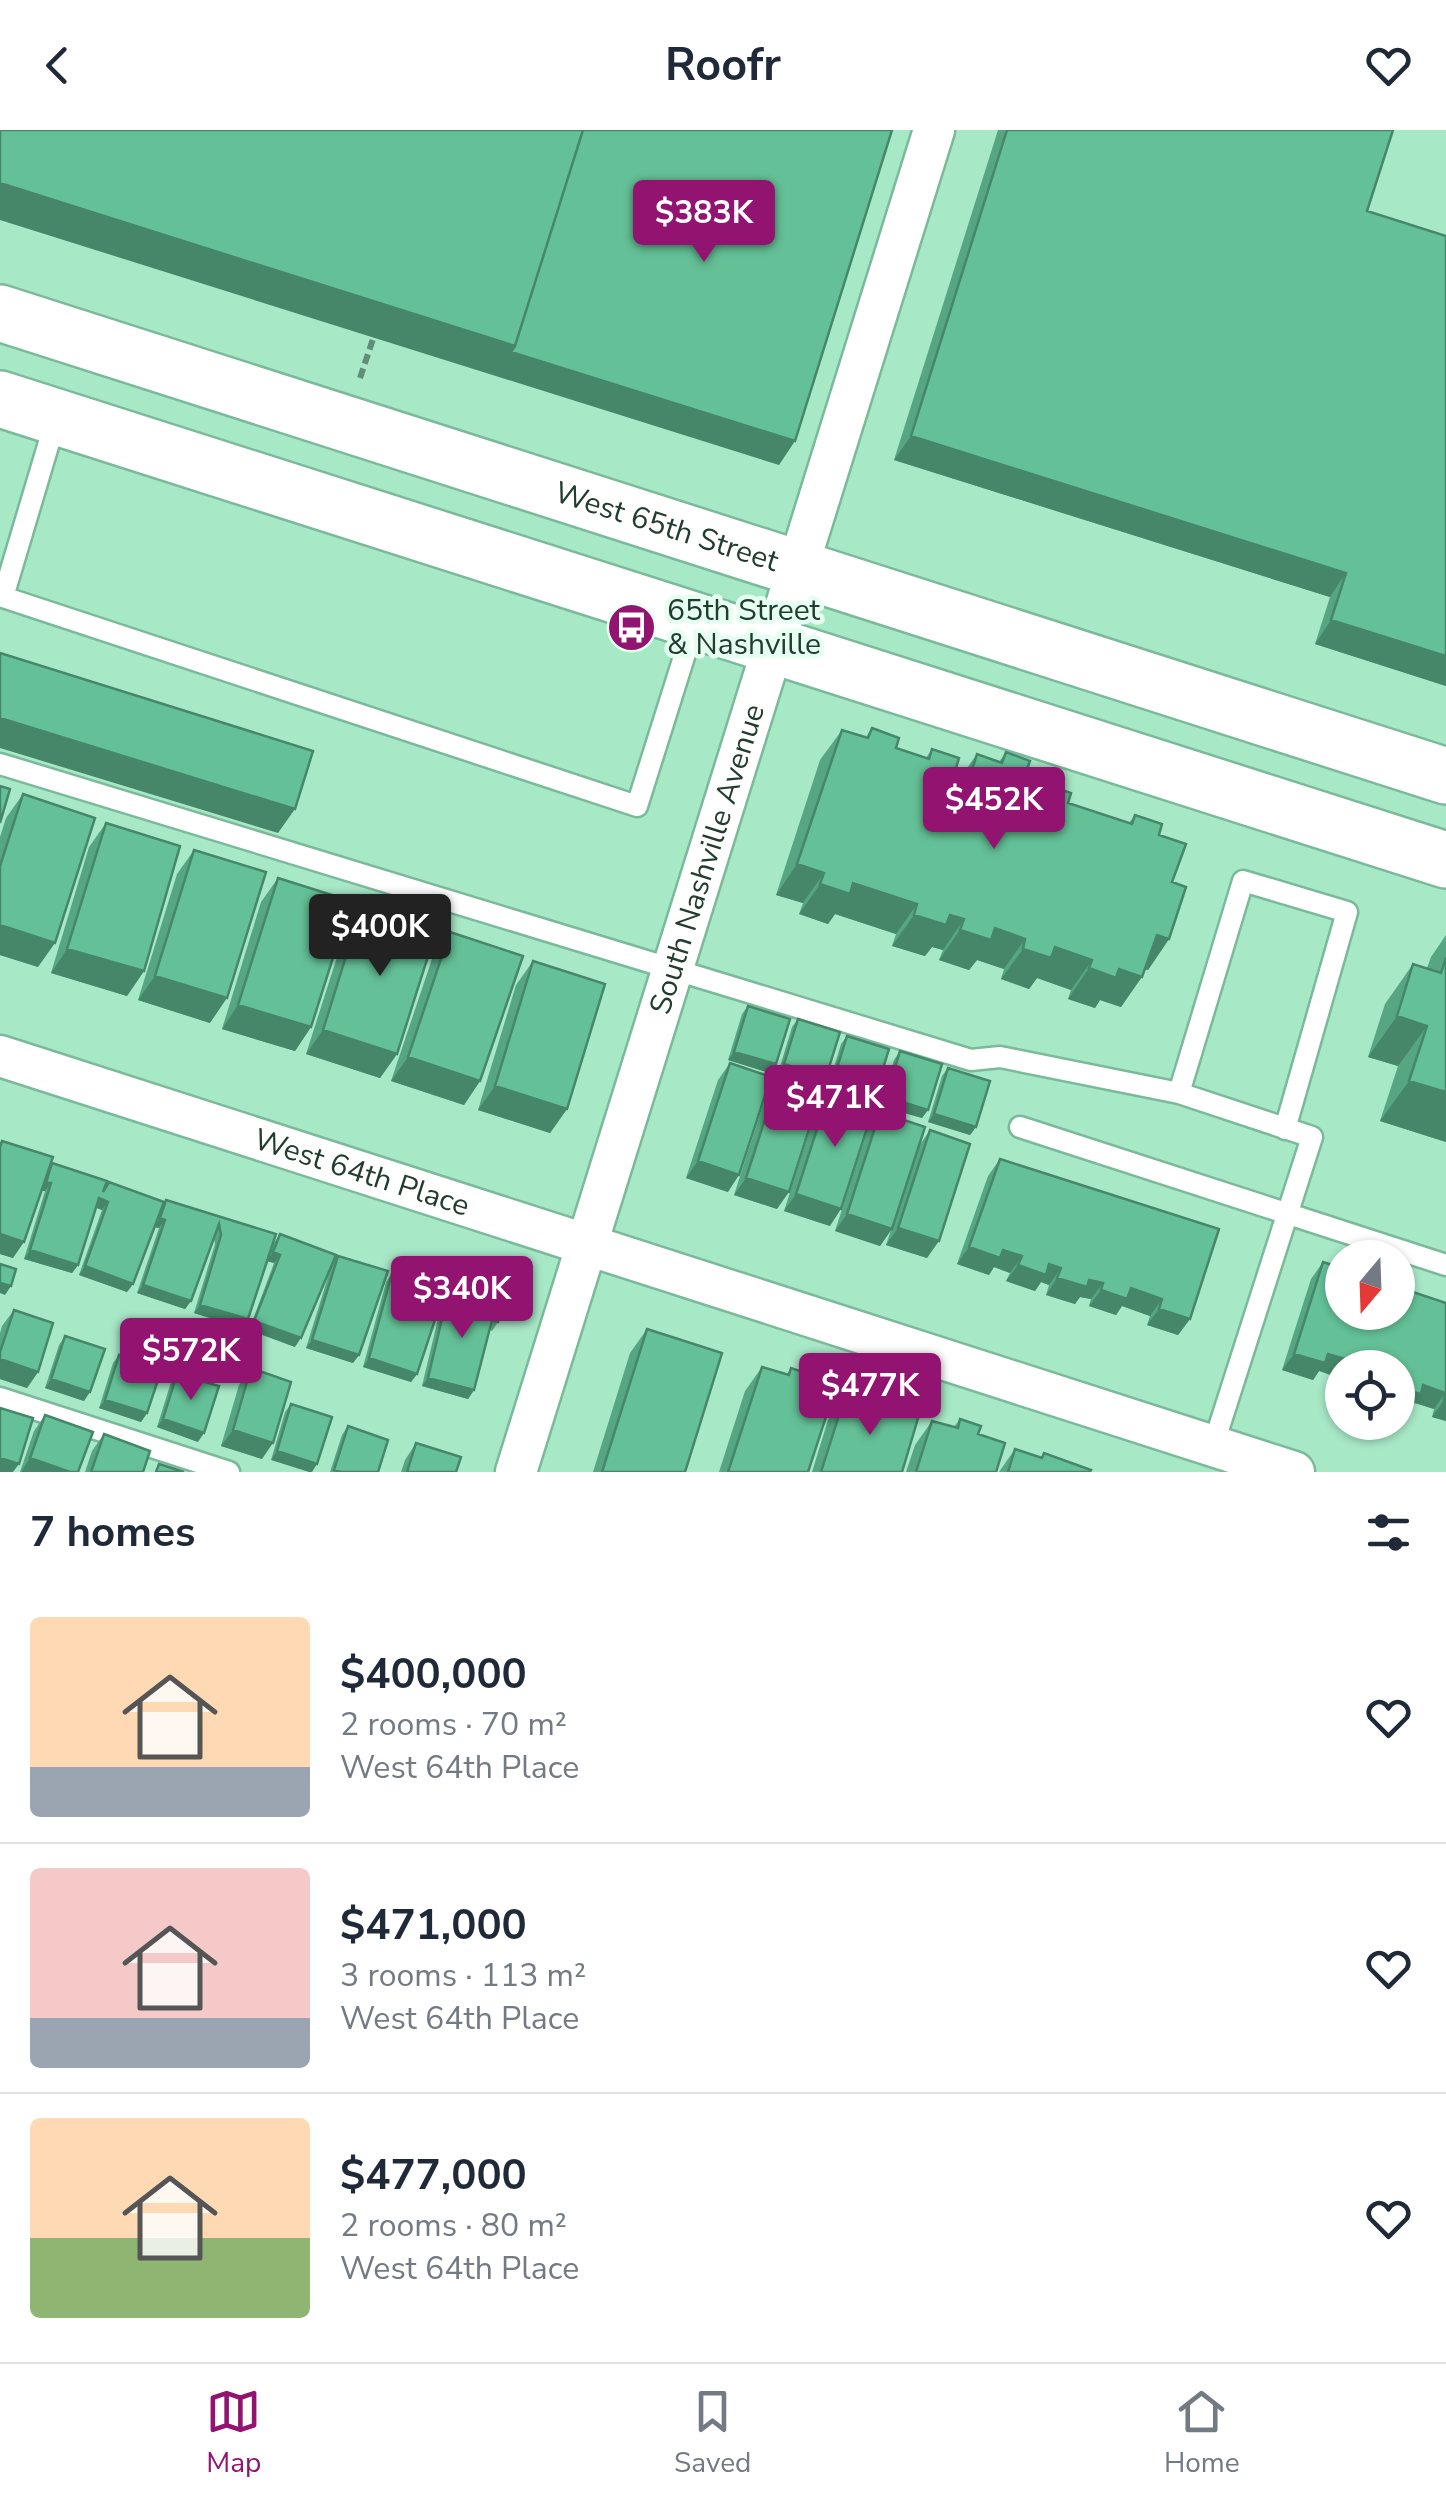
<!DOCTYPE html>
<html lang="en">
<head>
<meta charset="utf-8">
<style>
	:root { --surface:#fff; --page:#f6f6f7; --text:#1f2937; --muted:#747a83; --line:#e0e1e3; --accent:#921470 }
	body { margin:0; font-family:"Nunito Sans",sans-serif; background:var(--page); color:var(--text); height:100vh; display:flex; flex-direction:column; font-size:38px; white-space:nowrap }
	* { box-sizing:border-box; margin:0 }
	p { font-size:32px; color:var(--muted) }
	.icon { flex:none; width:55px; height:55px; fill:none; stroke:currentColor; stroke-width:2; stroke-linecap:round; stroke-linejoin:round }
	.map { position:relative; height:1342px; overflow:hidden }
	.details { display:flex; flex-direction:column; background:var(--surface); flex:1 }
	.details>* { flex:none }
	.needle { width:65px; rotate:199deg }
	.fabs { position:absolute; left:1325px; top:1110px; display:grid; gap:20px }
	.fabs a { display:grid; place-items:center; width:90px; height:90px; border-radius:50%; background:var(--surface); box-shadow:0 2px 8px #0004; font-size:50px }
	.price { position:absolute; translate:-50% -85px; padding:0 22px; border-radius:10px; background:var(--accent); color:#fff; font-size:32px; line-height:65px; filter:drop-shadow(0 2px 5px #0008) }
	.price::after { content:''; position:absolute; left:50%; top:60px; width:30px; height:22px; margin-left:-15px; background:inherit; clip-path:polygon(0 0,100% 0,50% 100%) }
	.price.current { background:#222; color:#fff }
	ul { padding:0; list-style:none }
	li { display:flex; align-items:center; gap:30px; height:250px; padding:0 30px }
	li+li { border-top:2px solid var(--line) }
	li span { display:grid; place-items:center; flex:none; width:280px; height:200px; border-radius:10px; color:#555 }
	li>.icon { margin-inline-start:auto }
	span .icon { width:120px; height:120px; fill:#fffc; stroke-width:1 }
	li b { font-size:42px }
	h2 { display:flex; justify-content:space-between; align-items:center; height:120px; padding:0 30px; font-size:42px }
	header { display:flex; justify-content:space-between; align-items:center; height:130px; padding:0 30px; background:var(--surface); font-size:45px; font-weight:700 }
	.tab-bar { display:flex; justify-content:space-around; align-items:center; height:140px; border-top:2px solid var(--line); background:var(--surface); font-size:28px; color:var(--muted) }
	.tab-bar a { display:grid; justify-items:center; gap:5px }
	.tab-bar .current { color:var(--accent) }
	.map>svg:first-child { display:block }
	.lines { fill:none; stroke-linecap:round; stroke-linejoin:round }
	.lane-casing { stroke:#7aba9b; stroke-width:25 }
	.street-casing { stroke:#7aba9b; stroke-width:45 }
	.secondary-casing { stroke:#7aba9b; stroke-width:60 }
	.path { stroke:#618e78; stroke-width:6; stroke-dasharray:10 5; stroke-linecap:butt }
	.lane { stroke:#fff; stroke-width:20 }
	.street { stroke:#fff; stroke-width:40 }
	.secondary { stroke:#fff; stroke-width:55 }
	.wall { fill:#56a682 }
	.shaded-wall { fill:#46876a }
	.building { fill:#64c197; stroke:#46876a; stroke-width:2.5 }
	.labels { text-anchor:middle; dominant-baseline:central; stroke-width:9; stroke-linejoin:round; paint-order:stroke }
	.street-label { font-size:30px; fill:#223c30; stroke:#e5fff1 }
	.poi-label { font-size:30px; fill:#223c30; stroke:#e5fff1; text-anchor:start }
</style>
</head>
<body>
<header><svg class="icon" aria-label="back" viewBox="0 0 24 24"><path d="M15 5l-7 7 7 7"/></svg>Roofr<svg class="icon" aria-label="heart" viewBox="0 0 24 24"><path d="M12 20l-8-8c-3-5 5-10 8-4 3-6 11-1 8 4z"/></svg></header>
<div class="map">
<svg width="1446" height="1342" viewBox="0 0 1446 1342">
	<rect width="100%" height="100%" fill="#a7e8c7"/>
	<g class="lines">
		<defs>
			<path id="lane" d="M56,289l-53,178 634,209 58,-184
				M0,634l971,296 29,-3 179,36 133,44 -99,309
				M1179,963l64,-212 104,31 -62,217
				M1020,997l426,138
				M0,1268l229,74"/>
			<g id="street">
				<path id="s1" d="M0,926l1294,416"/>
				<path id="s2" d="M516,1342l418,-1342"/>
			</g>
			<g id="secondary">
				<path id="s3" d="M0,183l1446,463"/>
				<path d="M0,269l1446,461"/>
			</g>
		</defs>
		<!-- lane casing -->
		<use href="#lane" class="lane-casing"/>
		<!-- street casing -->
		<use href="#street" class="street-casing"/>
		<!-- secondary casing -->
		<use href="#secondary" class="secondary-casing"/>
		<!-- path -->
		<path class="path" d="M360,248l13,-39"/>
		<!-- lane -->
		<use href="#lane" class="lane"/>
		<!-- street -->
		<use href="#street" class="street"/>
		<!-- secondary -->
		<use href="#secondary" class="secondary"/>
	</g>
	<!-- wall -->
	<path class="wall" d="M998,0h395l-26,81 79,25v450l-131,-42 15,-47 -436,-137z
		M872,598l24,20 30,10 6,-9 24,19 9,3 12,-17 22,8 7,-10 20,20 24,14 18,17 61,20 6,-8 24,20 13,47 -3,57 -21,31 -3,-1 -24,38 -21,-7 -5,8 -27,-9 3,-9 -34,-12 -8,11 -28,-10 3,-10 -27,-9 -8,10 -30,-10 4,-10 -11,-3 -7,9 -33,-10 4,-12 -61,-20 -7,10 -29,-10 4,-11 -27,-8 44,-135 22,-30 24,7z
		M23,664l15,173 -38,-12v-118l6,-19z
		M106,693l38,148 -17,25 -76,-23 38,-126z
		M194,720l16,173 -72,-23 39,-126z
		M278,748l33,149 -16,24 -73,-22 39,-127z
		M362,775l35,149 -17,24 -74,-24 40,-125z
		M450,802l30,149 -16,24 -73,-24 42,-125z
		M1446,805v207l-66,-21 18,-55 -30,-9 17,-53 28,-40 14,4 4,-11z
		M533,831l34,148 -17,24 -72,-23 38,-125z
		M748,876l28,58 -6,9 -42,-13 14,-46z
		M798,889l28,58 -6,9 -42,-13 14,-46z
		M847,906l28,58 -6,9 -42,-13 14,-46z
		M900,921l28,59 -6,8 -42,-12 14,-46z
		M730,933l-2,129 -42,-14 32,-98z
		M948,938l28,59 -6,8 -42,-13 14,-46z
		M778,949l-1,130 -43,-14 32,-99z
		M829,962l1,134 -46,-15 33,-103z
		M880,982l39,34 11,-16 -3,128 -41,-13 5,-15 -11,16 -45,-15 33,-102z
		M2,1011l47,27 3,-5 52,25 59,17 3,-5 108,43 6,-9 15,113 -46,-17 25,-67 -7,-2 -25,67 -48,-15 21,-69 -1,-6 -23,63 -6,8 -48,-16 22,-65 -5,-1 -21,57 -6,8 -48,-17 23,-65 -6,-2 -18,57 -6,8 -48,-14 21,-68h-4l-28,67 -13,-4v-111z
		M1000,1029l190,160 -12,16 -31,-10 3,-9 -28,-10 -6,9 -27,-9 2,-7 -11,-2 -5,7 -29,-9 3,-10 -8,-3 -6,9 -29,-10 4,-8 -16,-6 -5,8 -32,-11 31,-88z
		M338,1126l21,99 -6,8 -47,-15 26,-84z
		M1323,1132l123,41v118l-14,-4 2,-8 -19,-6 -6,8 -11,-3v-40h-56l-23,3 -6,9 -31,-10 29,-91z
		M392,1143l25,101 -6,8 -48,-15 23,-85z
		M448,1163l50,29 -6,9 -2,-1 -16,60 -6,9 -46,-13 20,-84z
		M14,1180l24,62 -11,16 -27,-9v-46l2,-7z
		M647,1199l38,143h-92l37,-119z
		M65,1206l19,65 -39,-13 14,-43z
		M119,1225l28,58 -6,9 -42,-14 14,-45z
		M762,1237l24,8 5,-7 18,13 -1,91h-89l26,-81z
		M251,1238l11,91 -41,-13 18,-61z
		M177,1244l21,68 -41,-15 14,-45z
		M845,1266l25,8 4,-7 28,75h-90l16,-52z
		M291,1274l41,13 -61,43 14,-48z
		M45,1285l33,57h-58l14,-41z
		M960,1289l18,15 18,38h-90l9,-27 17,-24 22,6z
		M348,1296l30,46h-48l12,-37z
		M104,1304l39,38h-58l7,-21z
		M416,1313l40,29h-55l4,-12z
		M1015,1319l26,8 3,-4 46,19h-91z"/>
	<!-- shaded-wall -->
	<path class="shaded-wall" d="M0,53l515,163 280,95 -16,24 -779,-245z
		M911,306l435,137 -16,24 -436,-137z
		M1331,490l115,36v30l-131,-42z
		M0,588l295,91 -17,24 -278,-85z
		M797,734l27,9 -21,30 -27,-8z
		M853,753l64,21 -21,30 -61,-20 -7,10 -29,-10 21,-30z
		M914,785h36l14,4 -21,31 -11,-3 -7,9 -33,-10z
		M0,795l55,18 -17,24 -38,-12z
		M995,798l30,11 -21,30 -27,-9 -8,10 -30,-10 21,-30z
		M1157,805l12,4 -21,31 -13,-4z
		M1055,817l37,13 -21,30 -34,-12 -8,11 -28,-10 22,-30z
		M67,819l77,22 -17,25 -76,-23z
		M1089,838l30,1 23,8 -21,30 -21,-7 -5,8 -27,-9z
		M155,846l72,22 -17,25 -72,-23z
		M238,875l73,22 -16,24 -73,-22z
		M1397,886l30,10 -29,40 -30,-9z
		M323,900l74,24 -17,24 -74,-24z
		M734,922l42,12 -6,9 -42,-13z
		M408,927l72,24 -16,24 -73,-24z
		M784,934l42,13 -6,9 -42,-13z
		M833,951l42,13 -6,9 -42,-13z
		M1409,951l37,11v50l-66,-21z
		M495,956l72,23 -17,24 -72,-23z
		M886,967l42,13 -6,8 -42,-12z
		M934,984l42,13 -6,8 -42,-13z
		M698,1031l41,14 -11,17 -42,-14z
		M746,1048l43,14 -12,17 -43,-14z
		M46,1053h5l-6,8h-5z
		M796,1064l45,15 -11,17 -46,-15z
		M99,1068l9,4 -6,8 -9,-4z
		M847,1084l45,15 -12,17 -45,-15z
		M160,1088l5,2 -6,8 -5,-1z
		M898,1098l41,13 -12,17 -41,-13z
		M0,1104l24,8 -11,16 -13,-4z
		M969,1117l34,3 19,6 -12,17 -16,-6 -5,8 -32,-11z
		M30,1120l48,15 -6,8 -48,-14z
		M273,1122l7,3 -6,8 -7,-2z
		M1049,1134l12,4 -12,17 -8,-3 -6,9 -29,-10 12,-16z
		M85,1136l48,18 -6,8 -48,-17z
		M1057,1148l32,2 14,3 -12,16 -11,-2 -5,7 -29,-9z
		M0,1153l11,3 -6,9 -5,-2z
		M143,1155l48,16 -6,8 -48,-16z
		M1131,1158l31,11 -12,17 -28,-10 -6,9 -27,-9 12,-16z
		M200,1175l48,14 -6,9 -48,-15z
		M1159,1179l31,10 -12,16 -31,-10z
		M254,1191l47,17 -6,9 -46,-17z
		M312,1210l47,15 -6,8 -47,-15z
		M1294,1224h34l27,8 -4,6h-9v11l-23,-8 -6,9 -31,-10z
		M369,1228l48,16 -6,8 -48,-15z
		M0,1229l38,13 -11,16 -27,-9z
		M428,1248l46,12 -6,9 -46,-13z
		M51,1249l39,13 -6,9 -39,-13z
		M1423,1255l22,8 -11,16 -19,-6 -6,8 -11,-3v-20z
		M105,1270l42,13 -6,9 -42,-14z
		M1444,1270l2,1v20l-14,-4z
		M163,1289l41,14 -6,9 -41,-15z
		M233,1300l40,13 -11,16 -41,-13z
		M277,1321l40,13 -5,8h-3l-38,-12z
		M0,1328l19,6 -6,8h-13z
		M30,1328l40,14h-49z"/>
	<!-- building -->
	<path class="building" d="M0,0h583l-68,216 -515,-163z
		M583,0h309l-97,311 -284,-89 4,-6z
		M1007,0h386l-26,81 79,25v420l-115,-36 15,-47 -435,-137z
		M0,523l313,98 -18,58 -295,-91z
		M872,598l27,10 -3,10 33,11 3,-10 27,9 -3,10 15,5 6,-19 25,9 4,-11 24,9 -4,11 27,8 -3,6 21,7 -3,10 64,21 3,-9 27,9 -3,11 27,9 -14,38 14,5 -17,52 -12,-4 -15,42 -23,-8 -3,9 -27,-10 3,-8 -37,-13 -4,11 -28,-9 2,-10 -30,-11 -4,12 -31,-10 4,-11 -14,-4 -4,10 -32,-10 3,-11 -64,-21 -3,11 -30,-10 4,-11 -27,-9 45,-134 26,8z
		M0,656l10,3 -10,34z
		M23,664l72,24 -40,125 -55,-18v-59z
		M106,693l74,23 -36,125 -77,-22z
		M194,720l72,22 -39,126 -72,-22z
		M278,748l73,23 -40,126 -73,-22z
		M362,775l75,23 -40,126 -74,-24z
		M450,802l73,24 -43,125 -72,-24z
		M1446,828v134l-37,-11 18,-55 -30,-10 16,-52 28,9z
		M533,831l72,23 -38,125 -72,-23z
		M748,876l42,13 -14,45 -42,-12z
		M798,889l42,13 -14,45 -42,-13z
		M847,906l42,13 -14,45 -42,-13z
		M900,921l42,13 -14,46 -42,-13z
		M730,933l41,14 -32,98 -41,-14z
		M948,938l42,13 -14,46 -42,-13z
		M778,949l43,13 -32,100 -43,-14z
		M829,962l45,15 -33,102 -45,-15z
		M880,982l45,15 -33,102 -45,-15z
		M930,1000l40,14 -31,97 -41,-13z
		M2,1011l51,16 -29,85 -24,-8v-87z
		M1000,1029l219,70 -29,90 -31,-10 3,-10 -31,-11 -4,11 -26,-9 2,-7 -14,-3 -2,7 -30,-9 4,-10 -12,-4 -3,11 -28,-10 4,-9 -19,-6 -3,8 -31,-11z
		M52,1033l55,18 -4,11 6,-10 55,20 -31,82 -48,-18 23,-64 -9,-4 -21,67 -48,-15 21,-67h-5z
		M166,1070l110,34 -28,85 -48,-14 21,-70 -2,-11 -28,77 -48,-16 22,-65 -5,-2z
		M280,1104l56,21 -35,83 -47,-17 26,-66 -7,-3z
		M338,1126l50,15 -29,84 -47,-15z
		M1323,1132l19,6v44h56v-25l48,16v98l-2,-1 1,-7 -22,-8 -2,9 -23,-6v-20h-44l1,-6 -27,-8 -3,9 -31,-9z
		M0,1134l16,5 -5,17 -11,-3z
		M392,1143l53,17 -28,84 -48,-16z
		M448,1163l54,14 -4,15 -6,-2 -18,70 -46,-12z
		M14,1180l39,13 -15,49 -38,-13v-7z
		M647,1199l75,24 -37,119h-83z
		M65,1206l40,13 -15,43 -39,-13z
		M119,1225l43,13 -15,45 -42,-13z
		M762,1237l27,8 2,-7 21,7 -3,6 26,8 -27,83h-80z
		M251,1238l40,14 -18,61 -40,-13z
		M177,1244l42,12 -15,47 -41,-14z
		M845,1266l28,9 1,-8 45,18 -17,57h-81z
		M291,1274l41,13 -15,47 -40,-13z
		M0,1278l33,10 -14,46 -19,-6z
		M45,1285l48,17 -15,40h-8l-40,-14z
		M960,1289l21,7 -3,8 27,9 -9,29h-80l16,-51 26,7z
		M348,1296l40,14 -10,32h-37l-7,-2z
		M104,1304l46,17 -7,21h-52z
		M416,1313l45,14 -5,15h-49z
		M1015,1319l27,9 2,-5 47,17 -1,2h-82z
		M159,1334l25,8h-28z"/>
	<!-- icons -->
	<defs>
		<symbol id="bus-disc" viewBox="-11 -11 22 22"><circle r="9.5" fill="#921470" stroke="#e5fff1"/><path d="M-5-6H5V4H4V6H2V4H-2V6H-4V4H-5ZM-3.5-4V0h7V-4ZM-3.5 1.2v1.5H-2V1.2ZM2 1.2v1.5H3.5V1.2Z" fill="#fff"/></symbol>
	</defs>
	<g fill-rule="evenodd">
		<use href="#bus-disc" x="604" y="470" width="55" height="55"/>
	</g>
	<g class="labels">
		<!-- street labels -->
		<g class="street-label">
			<text stroke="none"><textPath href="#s3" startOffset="700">West 65th Street</textPath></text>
			<text stroke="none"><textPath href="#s2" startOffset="642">South Nashville Avenue</textPath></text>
			<text stroke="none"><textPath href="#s1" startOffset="380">West 64th Place</textPath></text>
		</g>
		<!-- poi labels -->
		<g class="poi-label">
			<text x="667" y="480">65th Street<tspan x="667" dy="34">&amp; Nashville</tspan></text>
		</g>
	</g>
</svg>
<div class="fabs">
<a><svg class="needle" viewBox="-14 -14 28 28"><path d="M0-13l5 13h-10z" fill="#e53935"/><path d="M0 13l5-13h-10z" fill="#747a83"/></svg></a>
<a><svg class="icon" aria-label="locate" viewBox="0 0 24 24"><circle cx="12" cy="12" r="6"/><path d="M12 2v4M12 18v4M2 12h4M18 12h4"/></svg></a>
</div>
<b class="price" style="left:704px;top:135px">$383K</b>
<b class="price" style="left:994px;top:722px">$452K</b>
<b class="price current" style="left:380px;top:849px">$400K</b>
<b class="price" style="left:835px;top:1020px">$471K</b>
<b class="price" style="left:462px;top:1211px">$340K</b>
<b class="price" style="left:191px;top:1273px">$572K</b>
<b class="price" style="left:870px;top:1308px">$477K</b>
</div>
<section class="details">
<h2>7 homes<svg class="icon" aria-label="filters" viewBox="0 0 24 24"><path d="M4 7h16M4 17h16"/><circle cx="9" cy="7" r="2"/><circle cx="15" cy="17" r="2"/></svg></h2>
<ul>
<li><span style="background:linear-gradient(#ffd9b3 75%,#9aa5b1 0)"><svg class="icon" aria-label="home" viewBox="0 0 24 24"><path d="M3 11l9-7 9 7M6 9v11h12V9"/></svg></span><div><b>$400,000</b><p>2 rooms · 70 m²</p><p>West 64th Place</p></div><svg class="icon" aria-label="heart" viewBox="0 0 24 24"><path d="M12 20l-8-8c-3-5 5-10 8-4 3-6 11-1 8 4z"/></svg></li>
<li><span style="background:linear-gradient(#f6c9c9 75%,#9aa5b1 0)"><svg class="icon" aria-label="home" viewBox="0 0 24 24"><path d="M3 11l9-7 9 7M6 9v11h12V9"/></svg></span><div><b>$471,000</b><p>3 rooms · 113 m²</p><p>West 64th Place</p></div><svg class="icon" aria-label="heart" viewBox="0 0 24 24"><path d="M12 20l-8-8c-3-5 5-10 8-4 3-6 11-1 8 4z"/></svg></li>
<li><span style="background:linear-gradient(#ffd9b3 60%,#8fb573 0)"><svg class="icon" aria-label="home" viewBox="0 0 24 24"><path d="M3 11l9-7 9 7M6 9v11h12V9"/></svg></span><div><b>$477,000</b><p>2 rooms · 80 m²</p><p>West 64th Place</p></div><svg class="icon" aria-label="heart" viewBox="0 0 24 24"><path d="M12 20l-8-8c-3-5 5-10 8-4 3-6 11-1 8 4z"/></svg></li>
</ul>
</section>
<nav class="tab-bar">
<a class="current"><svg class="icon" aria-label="map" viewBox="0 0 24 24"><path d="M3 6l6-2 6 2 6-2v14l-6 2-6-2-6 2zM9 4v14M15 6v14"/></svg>Map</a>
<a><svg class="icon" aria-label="saved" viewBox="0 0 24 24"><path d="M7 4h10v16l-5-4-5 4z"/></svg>Saved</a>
<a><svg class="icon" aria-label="home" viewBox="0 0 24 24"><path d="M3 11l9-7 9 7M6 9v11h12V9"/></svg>Home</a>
</nav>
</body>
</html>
